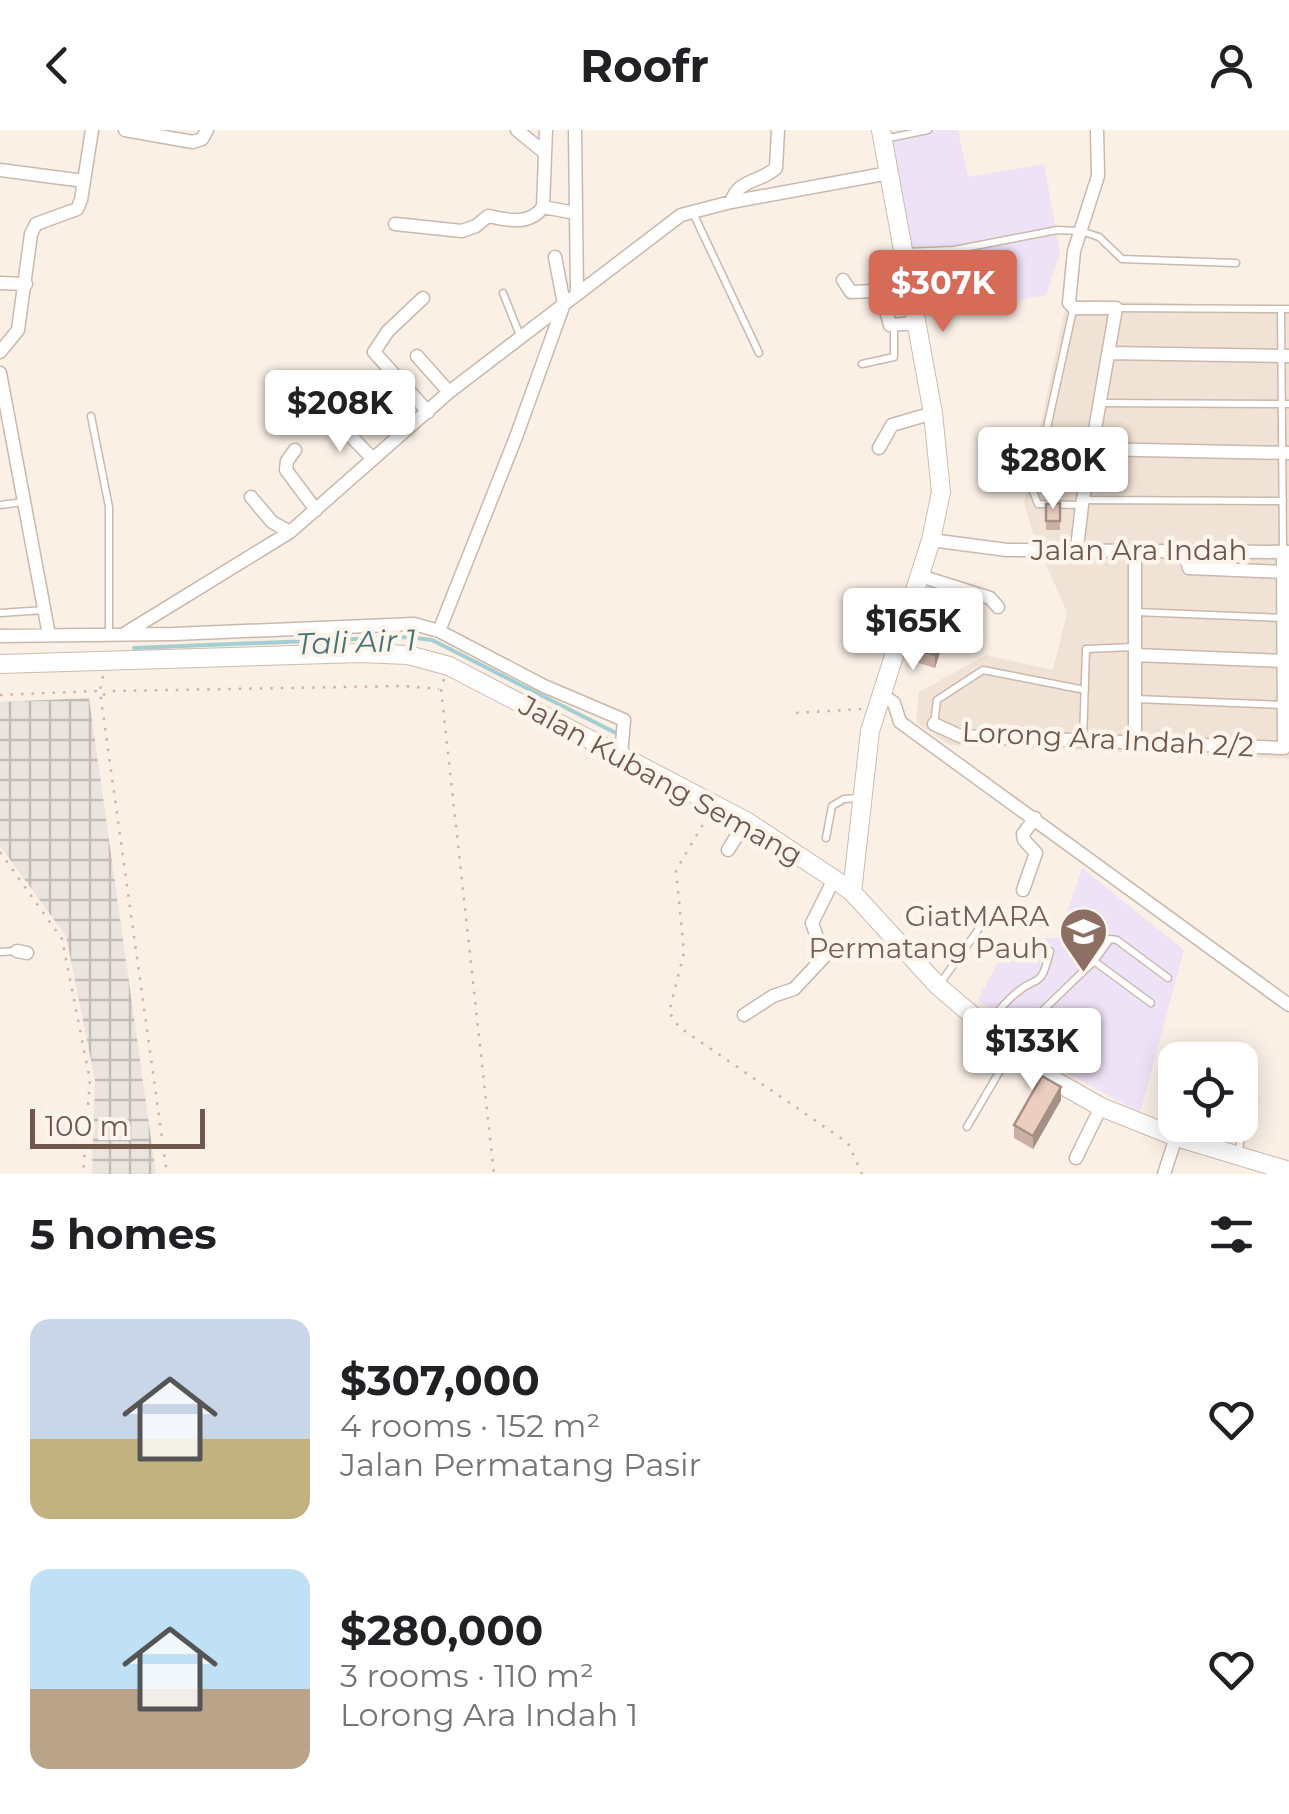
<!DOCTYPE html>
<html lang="en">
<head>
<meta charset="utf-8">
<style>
	:root { --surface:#fff; --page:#f2f2f2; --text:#202124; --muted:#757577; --accent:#d66b58 }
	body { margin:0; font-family:Montserrat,sans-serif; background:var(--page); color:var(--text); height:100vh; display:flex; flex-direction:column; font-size:38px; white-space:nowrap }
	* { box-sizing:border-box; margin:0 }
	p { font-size:32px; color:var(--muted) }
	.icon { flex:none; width:55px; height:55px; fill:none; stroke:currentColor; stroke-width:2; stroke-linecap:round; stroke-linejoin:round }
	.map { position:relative; height:1044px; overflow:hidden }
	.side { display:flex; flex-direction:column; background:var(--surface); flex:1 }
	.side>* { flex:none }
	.tools { position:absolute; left:1158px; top:912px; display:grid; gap:20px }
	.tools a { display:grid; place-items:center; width:100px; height:100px; border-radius:20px; background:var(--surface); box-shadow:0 5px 25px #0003; font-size:50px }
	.scale { position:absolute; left:30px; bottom:25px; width:175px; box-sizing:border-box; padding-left:10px; border:5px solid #70574e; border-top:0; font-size:28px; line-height:35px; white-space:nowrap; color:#70574e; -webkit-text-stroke:8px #fdf5eb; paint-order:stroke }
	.price { position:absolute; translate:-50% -85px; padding:0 22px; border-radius:10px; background:#fff; color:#222; font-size:32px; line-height:65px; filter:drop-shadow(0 2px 5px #0008) }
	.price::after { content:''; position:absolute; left:50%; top:60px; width:30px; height:22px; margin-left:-15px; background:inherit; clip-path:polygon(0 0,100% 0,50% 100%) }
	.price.active { background:var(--accent); color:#fff }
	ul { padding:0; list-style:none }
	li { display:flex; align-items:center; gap:30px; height:250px; padding:0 30px }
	li span { display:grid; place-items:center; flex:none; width:280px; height:200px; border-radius:20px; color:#555 }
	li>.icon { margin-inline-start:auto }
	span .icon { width:120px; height:120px; fill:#fffc; stroke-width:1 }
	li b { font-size:42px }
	h2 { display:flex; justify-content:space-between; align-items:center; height:120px; padding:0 30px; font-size:42px }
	header { display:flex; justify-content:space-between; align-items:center; height:130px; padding:0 30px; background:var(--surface); font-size:45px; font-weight:700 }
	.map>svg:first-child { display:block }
	.residential { fill:#f0e2d5 }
	.industrial { fill:url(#industrial-grid) }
	.education { fill:#ede2f6 }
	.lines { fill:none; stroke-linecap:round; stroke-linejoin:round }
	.stream { stroke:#a4ced1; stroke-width:4 }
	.service-casing { stroke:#cab8ad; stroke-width:9 }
	.minor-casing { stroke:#cab8ad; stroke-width:15 }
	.secondary-casing { stroke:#cebaae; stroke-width:20 }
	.path { stroke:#d0b2a4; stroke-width:2.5; stroke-dasharray:2.5 8; stroke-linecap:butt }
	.service { stroke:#fff; stroke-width:6 }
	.minor { stroke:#fff; stroke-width:12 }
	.secondary { stroke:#fff; stroke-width:18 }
	.wall { fill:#cbb1a5 }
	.shaded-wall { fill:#a59086 }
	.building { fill:#eccec0; stroke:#a59086; stroke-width:2.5 }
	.labels { text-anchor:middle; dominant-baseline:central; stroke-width:9; stroke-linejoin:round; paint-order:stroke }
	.street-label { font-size:28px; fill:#70574e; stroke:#fdf5eb }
	.education-label { font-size:28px; fill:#785e54; stroke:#fdf5eb; text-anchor:end }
	.water-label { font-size:30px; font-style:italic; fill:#47757a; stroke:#fdf5eb }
</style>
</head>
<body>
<header><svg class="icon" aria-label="back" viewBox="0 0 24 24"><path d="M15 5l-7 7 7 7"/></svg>Roofr<svg class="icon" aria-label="person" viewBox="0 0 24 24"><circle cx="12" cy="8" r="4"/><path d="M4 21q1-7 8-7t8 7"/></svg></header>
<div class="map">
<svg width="1289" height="1044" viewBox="0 0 1289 1044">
	<defs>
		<pattern id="industrial-grid" width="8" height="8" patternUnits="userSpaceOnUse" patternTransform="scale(2.5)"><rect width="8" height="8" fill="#eae4df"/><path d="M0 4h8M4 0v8" fill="none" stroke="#c2bcb7"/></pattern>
	</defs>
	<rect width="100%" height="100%" fill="#faf0e6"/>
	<!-- residential -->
	<path class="residential" d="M1078,170l211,7v452l-340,-14 -33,-23 3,-30 67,-37 67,15 14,-58 -32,-72 -11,-37 41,-194z"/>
	<!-- industrial -->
	<path class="industrial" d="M89,568l67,476h-64l3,-94 -29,-144 -66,-90v-144z"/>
	<!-- education -->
	<path class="education" d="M905,0h53l10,47 76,-13 16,88 -14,43 -123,22 -34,-184z
		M1082,738l102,82 -44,163 -85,-47 -77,-67 33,-60 48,-1z"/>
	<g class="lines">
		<!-- stream -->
		<path class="stream" d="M134,518l273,-11 25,3 184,93"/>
		<defs>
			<path id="service" d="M884,9l44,-9
				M693,83l66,140
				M904,122l50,-2 103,-20 24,1 18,6 23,22 114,4
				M503,163l18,45
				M1118,178l171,1
				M1281,179l2,241
				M1073,180l-40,181 5,13 42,1
				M862,234l32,-7v-31
				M1101,273l188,1
				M91,286l18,91v126
				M1084,370l199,1
				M0,375l24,-3
				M1136,482l147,6
				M0,483l45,-3
				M1136,569l148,6
				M934,594l3,-24 46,-30 102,20
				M1083,610l3,-91 47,-2
				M826,708l6,-32 12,-7 16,-1
				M0,822l17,-1
				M1094,831l57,42
				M939,855l39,-55
				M986,896c9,-11 18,-23 29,-32 23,-21 25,-2 35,-43
				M1008,914l86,-83 16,-22 7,1 51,38
				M967,997l45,-77
				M1238,1024l8,-42 8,-13"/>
			<path id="minor" d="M125,0l68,12 9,-3 5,-9
				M517,0l28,23
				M575,0l2,163
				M0,40l84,11
				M731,72c8,-24 29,-19 45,-34l2,-38
				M543,77l3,-77
				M395,94l67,7 14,-5 12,-10c20,4 41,10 55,-9l32,6
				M843,150l8,12 24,-1 7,5 8,29 26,-2
				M0,153l26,1
				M423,168l-35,33 -14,21 54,60
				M0,222l18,-22 13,-96 5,-10 41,-15 4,-9 11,-70
				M1109,223l180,3
				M417,226l32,36
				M0,243l49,262
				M336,291l37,38
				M879,318l13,-23 41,-12
				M1093,319l196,4
				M295,320l-8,11 -1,9 30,40
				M251,367l21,25 18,10
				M931,410l76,10 282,2
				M1077,418l5,-43 34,-197h-42l-5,-5 5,-52 24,-75 -1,-46
				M1135,419v194
				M1183,420l6,18 94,4
				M920,446l70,22 8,9
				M439,501l77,-194 48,-133 -9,-47
				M124,504l166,-102 159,-140 232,-177 50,-13 158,-29
				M0,506l174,-2 240,-10 25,7 105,55 80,34 -3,35
				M1135,525l149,6
				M881,564l13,9 6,19 389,283
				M934,594l26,12 324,12 -1,-196
				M728,720l18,-29
				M1023,760l13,-37 -12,-13 -1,-6 12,-16
				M17,821l10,2
				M744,885l29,-19 21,-7 30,-32 -12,-34 22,-44
				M1076,1028l25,-51
				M1164,1044l12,-37"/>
			<path id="secondary" d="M0,534l360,-11 48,2 41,11 297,155 88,58 18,13 86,94 74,63 45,33 44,25 75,30 113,34
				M852,762l18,-161 61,-191 10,-48 -8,-79 -52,-283"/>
		</defs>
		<!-- service casing -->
		<use href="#service" class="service-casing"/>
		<!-- minor casing -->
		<use href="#minor" class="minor-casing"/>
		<!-- secondary casing -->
		<use href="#secondary" class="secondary-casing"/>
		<!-- path -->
		<path class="path" d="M103,546l-3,15 67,483
			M444,549l-3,10 53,485
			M0,565l98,-4
			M103,565l11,-4 290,-5 35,3
			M796,583l65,-4
			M708,686l-32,54 8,83 -15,59 10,15 169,116 14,31
			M0,722l62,87 28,141 -7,94"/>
		<!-- service -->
		<use href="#service" class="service"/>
		<!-- minor -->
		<use href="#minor" class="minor"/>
		<!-- secondary -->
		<use href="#secondary" class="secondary"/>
	</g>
	<!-- wall -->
	<path class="wall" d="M1060,373v27h-14v-26z
		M945,507l-10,31 -29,-9v-13z
		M1061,970l-28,49 -19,-11v-13z"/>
	<!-- shaded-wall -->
	<path class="shaded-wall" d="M945,494v13l-10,31v-13z
		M1061,957v13l-28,49v-13z"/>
	<!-- building -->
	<path class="building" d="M1060,373v18h-14v-17z
		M916,484l29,10 -10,31 -29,-9z
		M1042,946l19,11 -28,49 -19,-11z"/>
	<!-- icons -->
	<defs>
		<symbol id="university-pin" viewBox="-11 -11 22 30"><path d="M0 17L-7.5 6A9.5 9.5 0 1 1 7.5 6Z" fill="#8d6e63" stroke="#fdf5eb"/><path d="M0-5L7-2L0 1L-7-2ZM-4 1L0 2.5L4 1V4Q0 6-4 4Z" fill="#fff"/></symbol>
	</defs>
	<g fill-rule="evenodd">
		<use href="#university-pin" x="1056" y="774" width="55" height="75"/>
	</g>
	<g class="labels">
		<!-- street labels -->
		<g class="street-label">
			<text x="1139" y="420">Jalan Ara Indah</text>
			<text transform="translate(1108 609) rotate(3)">Lorong Ara Indah 2/2</text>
			<text transform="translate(661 650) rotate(29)">Jalan Kubang Semang</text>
		</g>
		<!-- education labels -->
		<g class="education-label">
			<text x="1049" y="786">GiatMARA<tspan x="1049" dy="32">Permatang Pauh</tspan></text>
		</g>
		<!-- water labels -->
		<g class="water-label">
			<text transform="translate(356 512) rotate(-2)">Tali Air 1</text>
		</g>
	</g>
</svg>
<div class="tools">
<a><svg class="icon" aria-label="locate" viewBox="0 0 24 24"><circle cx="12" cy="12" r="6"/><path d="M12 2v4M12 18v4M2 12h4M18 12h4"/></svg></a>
</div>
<div class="scale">100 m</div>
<b class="price active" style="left:943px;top:205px">$307K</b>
<b class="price" style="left:340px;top:325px">$208K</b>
<b class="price" style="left:1053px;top:382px">$280K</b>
<b class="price" style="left:913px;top:543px">$165K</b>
<b class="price" style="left:1032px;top:963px">$133K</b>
</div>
<section class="side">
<h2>5 homes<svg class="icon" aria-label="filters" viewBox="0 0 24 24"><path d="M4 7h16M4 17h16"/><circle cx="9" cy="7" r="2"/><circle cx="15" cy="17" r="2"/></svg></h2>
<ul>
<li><span style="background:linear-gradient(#c9d6e8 60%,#c2b280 0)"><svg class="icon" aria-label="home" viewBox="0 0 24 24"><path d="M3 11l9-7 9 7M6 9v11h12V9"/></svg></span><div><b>$307,000</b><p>4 rooms · 152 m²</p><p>Jalan Permatang Pasir</p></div><svg class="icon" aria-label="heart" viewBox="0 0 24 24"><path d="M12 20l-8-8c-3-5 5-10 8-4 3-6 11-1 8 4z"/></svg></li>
<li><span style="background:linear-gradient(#bfe0f5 60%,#b9a48a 0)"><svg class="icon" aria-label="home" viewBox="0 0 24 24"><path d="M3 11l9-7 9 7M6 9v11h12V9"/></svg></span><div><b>$280,000</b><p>3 rooms · 110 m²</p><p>Lorong Ara Indah 1</p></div><svg class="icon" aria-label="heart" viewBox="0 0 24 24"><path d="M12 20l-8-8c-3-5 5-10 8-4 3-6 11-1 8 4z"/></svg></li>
</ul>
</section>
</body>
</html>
